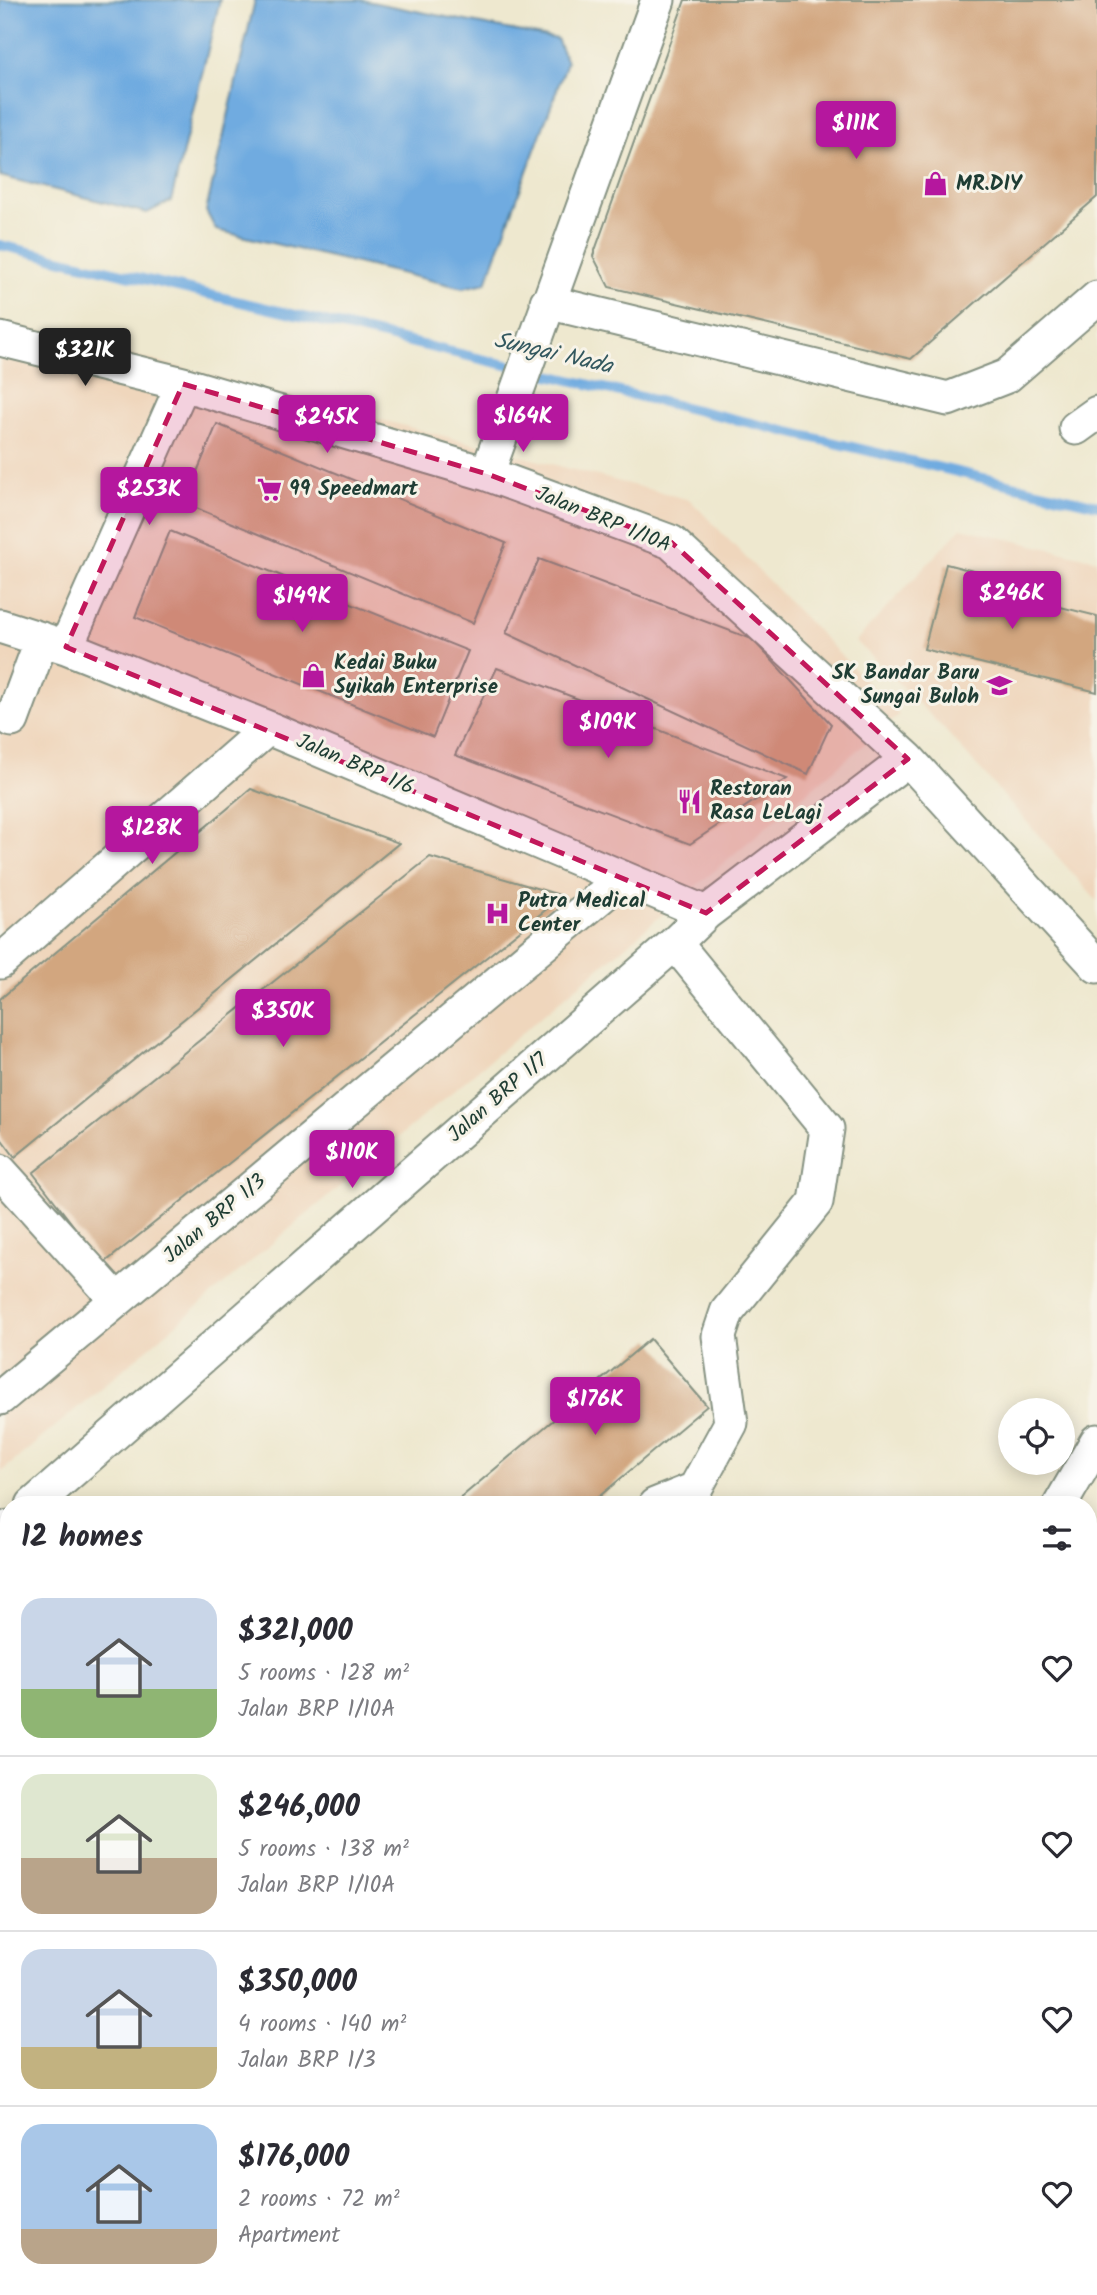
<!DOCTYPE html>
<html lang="en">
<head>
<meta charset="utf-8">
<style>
	:root { --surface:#fff; --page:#f7f7f7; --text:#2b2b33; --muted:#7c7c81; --line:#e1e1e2; --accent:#b5179e }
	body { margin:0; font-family:Kalam,sans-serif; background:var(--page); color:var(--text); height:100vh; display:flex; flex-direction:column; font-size:26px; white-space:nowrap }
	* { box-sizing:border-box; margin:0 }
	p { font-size:23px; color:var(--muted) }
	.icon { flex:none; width:38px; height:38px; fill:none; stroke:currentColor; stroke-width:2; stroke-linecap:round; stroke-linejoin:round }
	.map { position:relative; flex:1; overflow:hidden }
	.panel { position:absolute; left:0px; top:1496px; width:1097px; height:800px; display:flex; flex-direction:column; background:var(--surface); border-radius:28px 28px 0 0; box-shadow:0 4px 18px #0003 }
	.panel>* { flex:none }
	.fabs { position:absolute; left:998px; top:1398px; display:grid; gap:14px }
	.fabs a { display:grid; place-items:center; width:77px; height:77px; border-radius:50%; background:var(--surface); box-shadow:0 4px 18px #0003; font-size:35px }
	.price { position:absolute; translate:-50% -60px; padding:0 16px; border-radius:7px; background:var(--accent); color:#fff; font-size:23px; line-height:46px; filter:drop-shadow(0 2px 4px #0008) }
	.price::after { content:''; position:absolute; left:50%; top:42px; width:21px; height:16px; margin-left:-10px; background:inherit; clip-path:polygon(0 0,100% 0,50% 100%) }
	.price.selected { background:#222; color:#fff }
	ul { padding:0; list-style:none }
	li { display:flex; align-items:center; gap:21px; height:175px; padding:0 21px }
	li+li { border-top:2px solid var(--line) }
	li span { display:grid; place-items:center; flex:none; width:196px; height:140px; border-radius:21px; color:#555 }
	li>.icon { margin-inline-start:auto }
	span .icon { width:84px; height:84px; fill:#fffc; stroke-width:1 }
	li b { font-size:30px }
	h2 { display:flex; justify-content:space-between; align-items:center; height:84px; padding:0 21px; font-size:30px }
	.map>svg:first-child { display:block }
	.built { fill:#efd6bc }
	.water { fill:#6fabe0; stroke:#47748a; stroke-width:2 }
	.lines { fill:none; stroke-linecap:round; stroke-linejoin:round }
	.stream { stroke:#6fabe0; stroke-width:10 }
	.building { fill:#d2a67f }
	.minor-casing { stroke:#869282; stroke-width:37 }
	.minor { stroke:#fff; stroke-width:33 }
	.marked { fill:#c2185b; fill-opacity:0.2; stroke:#c2185b; stroke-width:5; stroke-dasharray:14 9; stroke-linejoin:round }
	.labels { text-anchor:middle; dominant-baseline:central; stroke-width:6; stroke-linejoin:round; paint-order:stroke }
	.poi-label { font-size:21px; font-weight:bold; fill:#1f3d34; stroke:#f7f3e8; text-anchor:start }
	.street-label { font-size:21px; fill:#1f3d34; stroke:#f7f3e8 }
	.water-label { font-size:23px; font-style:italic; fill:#33585f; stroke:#f7f3e8 }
</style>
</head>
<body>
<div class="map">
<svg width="1097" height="2295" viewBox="0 0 1097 2295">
	<rect width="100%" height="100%" fill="#f7f3e8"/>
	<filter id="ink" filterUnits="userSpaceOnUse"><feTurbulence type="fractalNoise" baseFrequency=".0143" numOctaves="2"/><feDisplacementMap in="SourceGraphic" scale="14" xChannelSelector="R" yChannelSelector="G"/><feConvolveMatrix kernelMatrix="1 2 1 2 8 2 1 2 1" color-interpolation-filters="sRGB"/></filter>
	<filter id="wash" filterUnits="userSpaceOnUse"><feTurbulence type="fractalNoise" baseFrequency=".00686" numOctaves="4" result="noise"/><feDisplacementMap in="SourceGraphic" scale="28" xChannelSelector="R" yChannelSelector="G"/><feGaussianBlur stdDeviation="1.57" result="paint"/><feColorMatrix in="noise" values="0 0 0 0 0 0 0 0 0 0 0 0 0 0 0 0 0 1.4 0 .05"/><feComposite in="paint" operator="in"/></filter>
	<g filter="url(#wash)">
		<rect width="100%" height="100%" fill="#eee8cf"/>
		<!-- built -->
		<path class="built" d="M0,321l690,179 209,215 -899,758z
			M961,528l136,32v341l-153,-172 -88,-88z"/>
		<!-- water -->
		<path class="water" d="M0,0h220l-49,201 -24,12 -147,-37z
			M255,0h106l196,39 10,23 -81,221 -23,5 -247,-58 -10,-19z"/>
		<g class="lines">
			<!-- stream -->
			<path class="stream" d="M0,245l1097,260"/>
		</g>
		<g id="blocks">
			<!-- building -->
			<path class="building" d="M685,0h412v197l-186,162 -302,-72 -16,-31z
				M217,424l289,119 -33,80 -289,-120z
				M170,531l298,120 -35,86 -298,-120z
				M539,559l213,80 79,85 -23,50 -302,-141z
				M946,564l62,16 -4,13 93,23v76l-173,-43z
				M497,668l290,111 -97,65 -235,-89z
				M251,789l148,54 -384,314 -15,-20v-138z
				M430,857l133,39 -460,368 -70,-91z
				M650,1339l57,67 -118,99h-137z"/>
		</g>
	</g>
	<g filter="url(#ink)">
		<use href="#blocks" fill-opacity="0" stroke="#869282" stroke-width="2"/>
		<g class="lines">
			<defs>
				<path id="minor" d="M547,302l401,97 59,-23 90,-78
					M0,339l183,45 304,90 184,68 237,217 189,207
					M1076,428l21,-15
					M487,474l171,-474
					M0,626l66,21 202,81 438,185
					M66,647l117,-263
					M12,720l30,-81
					M675,943l152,186 -11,73 -89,110 -8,24 12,87 -36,66 -6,16
					M0,962l268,-234
					M0,1171l117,129
					M0,1398l623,-520
					M33,1505l642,-562 31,-30 202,-154
					M655,1505l40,-16
					M1060,1505l37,-64
					M0,1534l9,-7
					M1088,1843l9,-3
					M0,2039l9,13
					M1088,2109l9,-3
					M169,2287l5,8
					M554,2287l6,8
					M48,2295l11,-8"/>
			</defs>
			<!-- minor casing -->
			<use href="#minor" class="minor-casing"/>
			<!-- minor -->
			<use href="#minor" class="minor"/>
		</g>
	</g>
	<!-- marked area -->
	<path class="marked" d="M183,384l304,90 184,68 237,217 -202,154 -640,-266z"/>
	<!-- icons -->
	<defs>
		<symbol id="shop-bare" viewBox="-9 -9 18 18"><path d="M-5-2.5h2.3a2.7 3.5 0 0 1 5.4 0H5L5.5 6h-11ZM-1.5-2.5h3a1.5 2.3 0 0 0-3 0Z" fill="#b5179e" stroke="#f7f3e8" stroke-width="2.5" paint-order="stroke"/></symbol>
		<symbol id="supermarket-bare" viewBox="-9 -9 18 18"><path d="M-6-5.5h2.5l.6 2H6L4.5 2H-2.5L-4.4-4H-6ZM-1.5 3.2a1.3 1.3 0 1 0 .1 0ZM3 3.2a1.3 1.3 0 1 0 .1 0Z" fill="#b5179e" stroke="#f7f3e8" stroke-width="2.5" paint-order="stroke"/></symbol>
		<symbol id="school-bare" viewBox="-9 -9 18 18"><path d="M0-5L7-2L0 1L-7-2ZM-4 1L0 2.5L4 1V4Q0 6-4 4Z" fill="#b5179e" stroke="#f7f3e8" stroke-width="2.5" paint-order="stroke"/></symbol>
		<symbol id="restaurant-bare" viewBox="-9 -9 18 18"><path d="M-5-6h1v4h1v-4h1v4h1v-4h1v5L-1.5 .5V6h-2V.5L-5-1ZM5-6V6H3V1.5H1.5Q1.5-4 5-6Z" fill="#b5179e" stroke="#f7f3e8" stroke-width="2.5" paint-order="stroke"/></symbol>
		<symbol id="hospital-bare" viewBox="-9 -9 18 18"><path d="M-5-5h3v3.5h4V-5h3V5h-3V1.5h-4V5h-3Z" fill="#b5179e" stroke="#f7f3e8" stroke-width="2.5" paint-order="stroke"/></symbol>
	</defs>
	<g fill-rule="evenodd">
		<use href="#shop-bare" x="918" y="166" width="35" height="35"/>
		<use href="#supermarket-bare" x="252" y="472" width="35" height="35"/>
		<use href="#shop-bare" x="296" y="658" width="35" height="35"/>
		<use href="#school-bare" x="982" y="668" width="35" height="35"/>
		<use href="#restaurant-bare" x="672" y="784" width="35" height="35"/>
		<use href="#hospital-bare" x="480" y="896" width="35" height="35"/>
	</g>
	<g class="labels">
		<!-- poi labels -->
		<g class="poi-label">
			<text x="956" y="184">MR.DIY</text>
			<text x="289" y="489">99 Speedmart</text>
			<text x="334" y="663">Kedai Buku<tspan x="334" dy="24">Syikah Enterprise</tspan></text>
			<text x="979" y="673" text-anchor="end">SK Bandar Baru<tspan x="979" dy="24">Sungai Buloh</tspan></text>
			<text x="710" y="789">Restoran<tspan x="710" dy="24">Rasa LeLagi</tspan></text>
			<text x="518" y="901">Putra Medical<tspan x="518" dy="24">Center</tspan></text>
		</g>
		<!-- street labels -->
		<g class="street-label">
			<text transform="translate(603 520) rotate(22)">Jalan BRP 1/10A</text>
			<text transform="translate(355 765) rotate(23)">Jalan BRP 1/6</text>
			<text transform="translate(498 1098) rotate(-41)">Jalan BRP 1/7</text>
			<text transform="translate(215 1219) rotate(-40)">Jalan BRP 1/3</text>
		</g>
		<!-- water labels -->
		<g class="water-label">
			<text transform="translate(553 354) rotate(13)">Sungai Nada</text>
		</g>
	</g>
</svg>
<div class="fabs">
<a><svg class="icon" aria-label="locate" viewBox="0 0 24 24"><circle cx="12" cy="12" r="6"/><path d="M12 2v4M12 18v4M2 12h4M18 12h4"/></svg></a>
</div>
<b class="price" style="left:856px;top:161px">$111K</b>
<b class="price selected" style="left:85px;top:388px">$321K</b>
<b class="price" style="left:523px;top:454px">$164K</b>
<b class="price" style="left:327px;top:455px">$245K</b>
<b class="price" style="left:149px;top:527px">$253K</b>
<b class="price" style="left:1012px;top:631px">$246K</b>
<b class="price" style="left:302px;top:634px">$149K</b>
<b class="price" style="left:608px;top:760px">$109K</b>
<b class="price" style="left:152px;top:866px">$128K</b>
<b class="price" style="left:283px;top:1049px">$350K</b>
<b class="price" style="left:352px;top:1190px">$110K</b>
<b class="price" style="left:595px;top:1437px">$176K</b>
<section class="panel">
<h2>12 homes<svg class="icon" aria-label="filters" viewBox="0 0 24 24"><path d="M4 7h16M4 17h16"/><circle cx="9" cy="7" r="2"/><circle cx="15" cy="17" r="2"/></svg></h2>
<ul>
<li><span style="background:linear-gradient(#c9d6e8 65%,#8fb573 0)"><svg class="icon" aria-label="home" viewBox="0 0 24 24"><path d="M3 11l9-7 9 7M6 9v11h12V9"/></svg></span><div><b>$321,000</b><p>5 rooms · 128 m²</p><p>Jalan BRP 1/10A</p></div><svg class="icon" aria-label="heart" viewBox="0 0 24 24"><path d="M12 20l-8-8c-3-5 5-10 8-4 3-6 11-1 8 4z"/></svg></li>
<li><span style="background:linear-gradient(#dfe7d0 60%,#b9a48a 0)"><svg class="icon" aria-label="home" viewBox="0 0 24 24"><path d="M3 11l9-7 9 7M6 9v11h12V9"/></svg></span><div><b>$246,000</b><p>5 rooms · 138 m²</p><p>Jalan BRP 1/10A</p></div><svg class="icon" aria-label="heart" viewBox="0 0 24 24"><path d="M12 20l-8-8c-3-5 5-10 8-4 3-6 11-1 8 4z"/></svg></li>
<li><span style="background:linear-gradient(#c9d6e8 70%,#c2b280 0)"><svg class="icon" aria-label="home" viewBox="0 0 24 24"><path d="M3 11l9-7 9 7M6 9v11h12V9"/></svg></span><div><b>$350,000</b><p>4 rooms · 140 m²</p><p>Jalan BRP 1/3</p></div><svg class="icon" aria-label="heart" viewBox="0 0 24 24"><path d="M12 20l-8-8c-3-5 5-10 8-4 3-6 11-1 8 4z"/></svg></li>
<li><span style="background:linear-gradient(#a9c7e8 75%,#b9a48a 0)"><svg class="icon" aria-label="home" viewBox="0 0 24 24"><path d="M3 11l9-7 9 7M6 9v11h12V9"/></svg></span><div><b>$176,000</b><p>2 rooms · 72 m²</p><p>Apartment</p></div><svg class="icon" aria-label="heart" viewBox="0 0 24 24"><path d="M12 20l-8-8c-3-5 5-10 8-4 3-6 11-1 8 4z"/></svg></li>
</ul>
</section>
</div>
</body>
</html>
